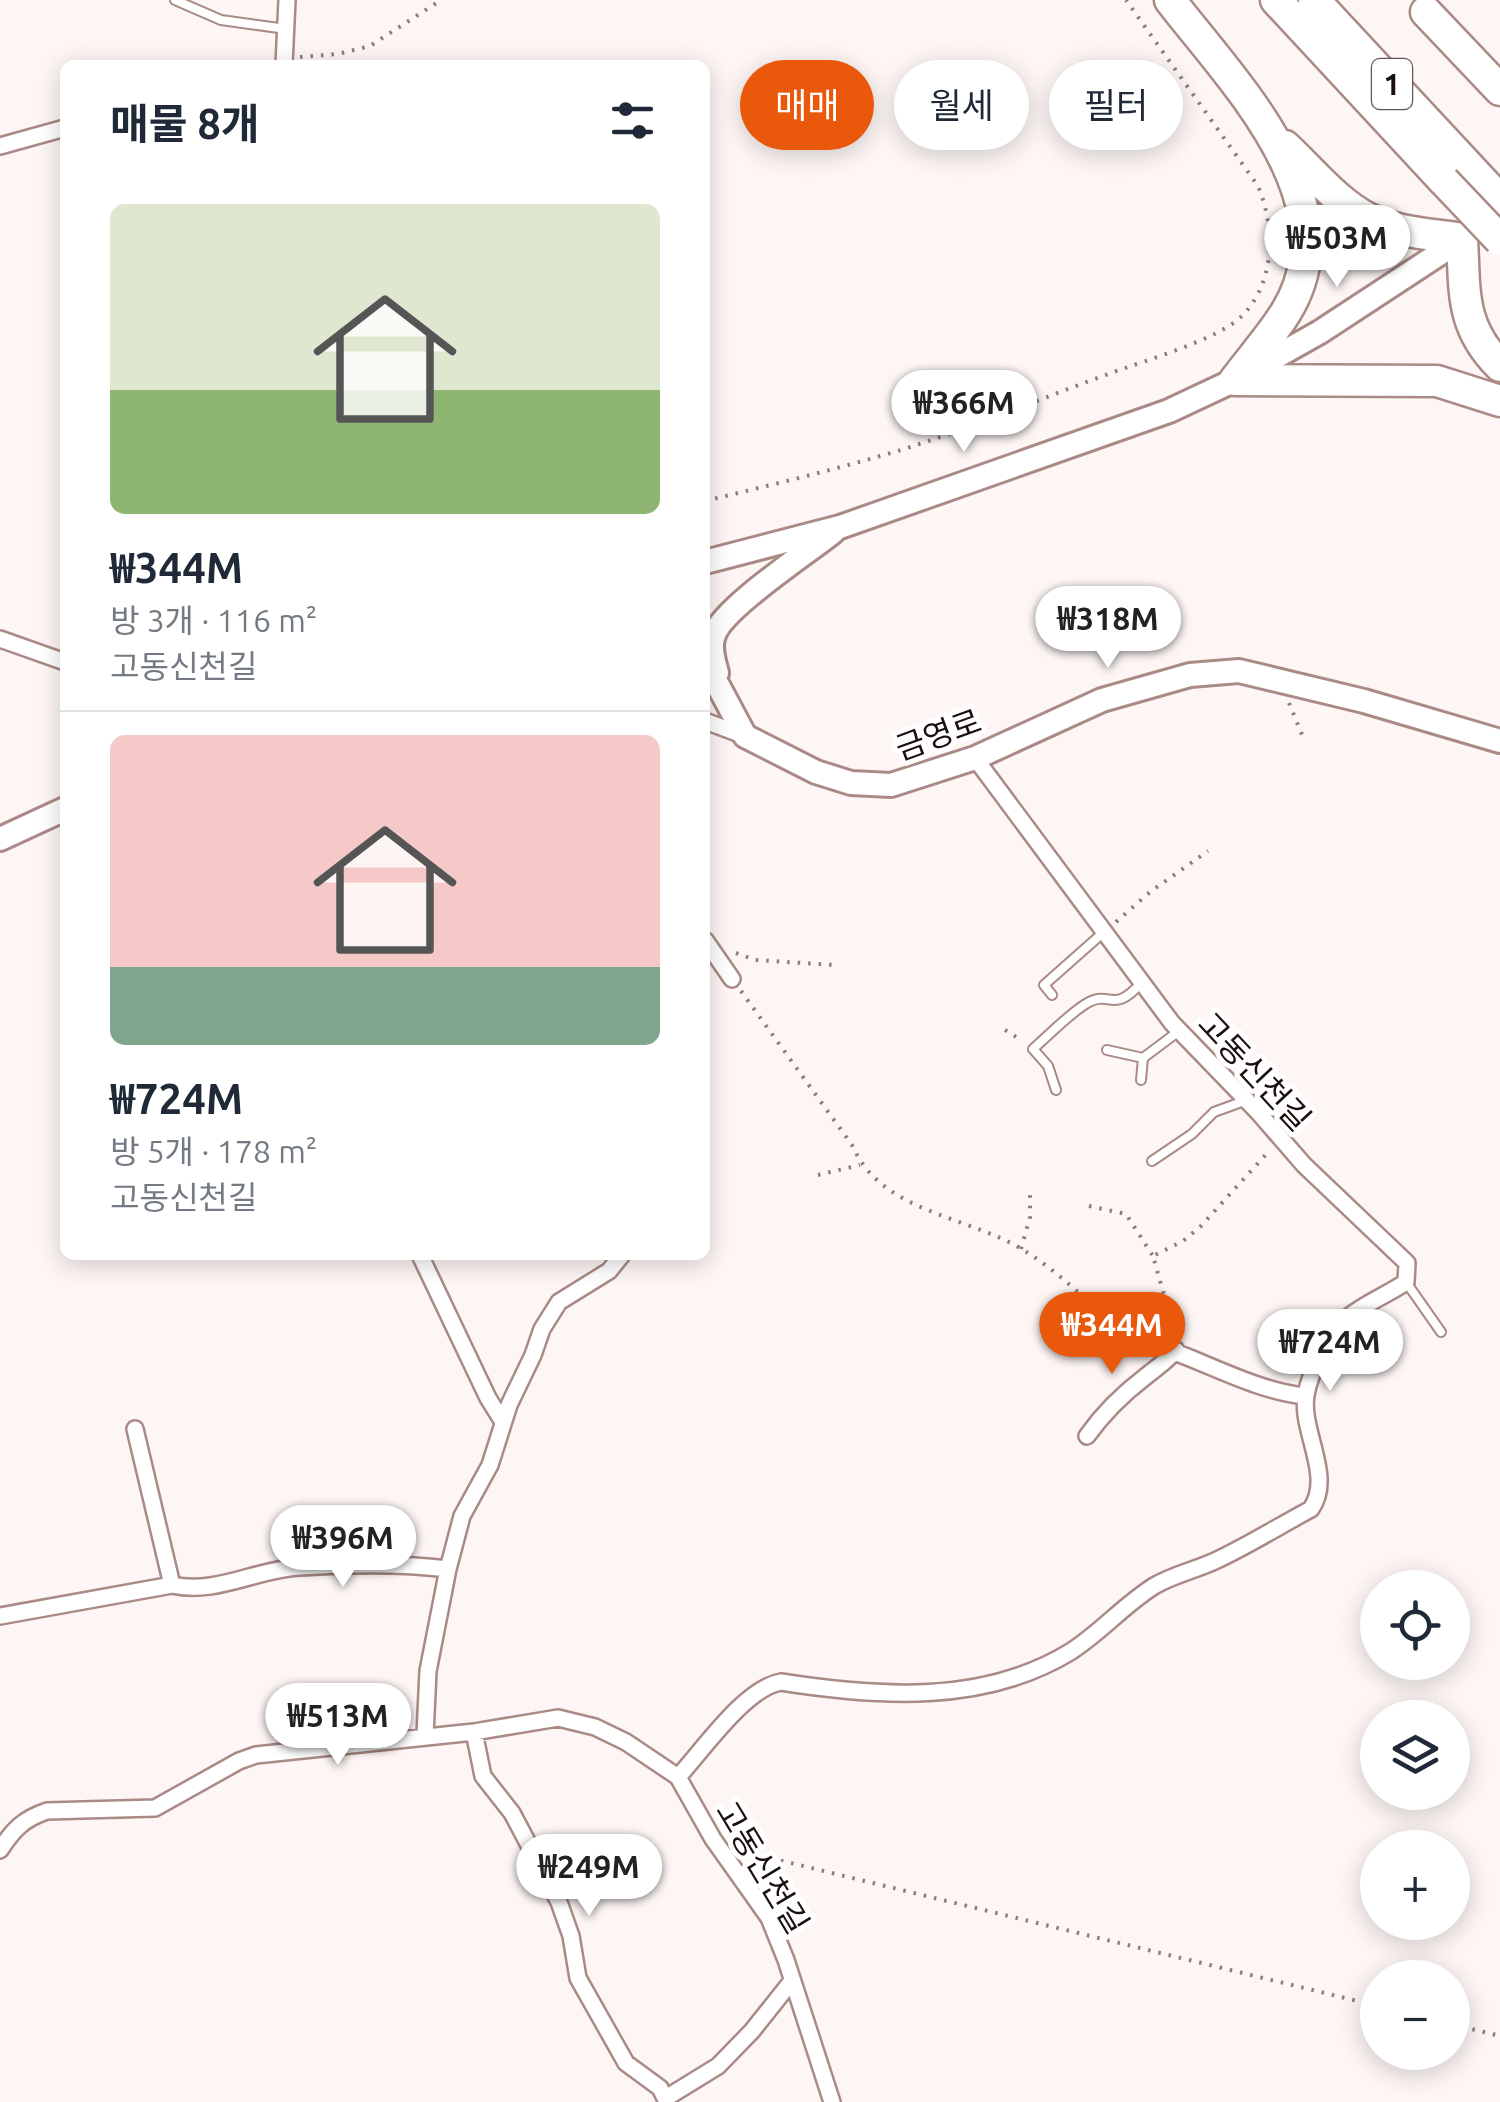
<!DOCTYPE html>
<html lang="ko">
<head>
<meta charset="utf-8">
<style>
	:root { --surface:#fff; --page:#f2f2f3; --text:#1f2937; --muted:#747a83; --line:#e0e1e3; --accent:#ea580c }
	body { margin:0; font-family:Ubuntu,"Noto Sans KR",sans-serif; background:var(--page); color:var(--text); height:100vh; display:flex; flex-direction:column; font-size:38px; white-space:nowrap }
	* { box-sizing:border-box; margin:0 }
	p { font-size:32px; color:var(--muted) }
	.icon { flex:none; width:55px; height:55px; fill:none; stroke:currentColor; stroke-width:2; stroke-linecap:round; stroke-linejoin:round }
	.map { position:relative; flex:1; overflow:hidden }
	.panel { position:absolute; left:60px; top:60px; width:650px; height:1200px; display:flex; flex-direction:column; background:var(--surface); border-radius:15px; box-shadow:0 5px 25px #0003 }
	.panel>* { flex:none }
	.hud { position:absolute; left:740px; top:60px; width:610px; height:90px; display:flex; gap:20px }
	.fabs { position:absolute; left:1360px; top:1570px; display:grid; gap:20px }
	.fabs a { display:grid; place-items:center; width:110px; height:110px; border-radius:50%; background:var(--surface); box-shadow:0 5px 25px #0003; font-size:50px }
	.price { position:absolute; translate:-50% -85px; padding:0 22px; border-radius:35px; background:#fff; color:#222; font-size:32px; line-height:65px; filter:drop-shadow(0 2px 5px #0008) }
	.price::after { content:''; position:absolute; left:50%; top:60px; width:30px; height:22px; margin-left:-15px; background:inherit; clip-path:polygon(0 0,100% 0,50% 100%) }
	.price.selected { background:var(--accent); color:#fff }
	ul { padding:0; list-style:none }
	li { display:grid; align-content:center; gap:20px; height:530px; padding:0 50px }
	li+li { border-top:2px solid var(--line) }
	li span { display:grid; place-items:center; height:310px; border-radius:15px; color:#555 }
	li>.icon { margin-inline-start:auto }
	span .icon { width:180px; height:180px; fill:#fffc; stroke-width:1 }
	li b { font-size:42px }
	h2 { display:flex; justify-content:space-between; align-items:center; height:120px; padding:0 50px; font-size:42px }
	.pill { padding:0 35px; border-radius:45px; background:var(--surface); box-shadow:0 5px 25px #0003; font-size:35px; line-height:90px }
	.pill.selected { background:var(--accent); color:#fff }
	.map>svg:first-child { display:block }
	.lines { fill:none; stroke-linecap:round; stroke-linejoin:round }
	.lane-casing { stroke:#aa8a85; stroke-width:12 }
	.street-casing { stroke:#aa8a85; stroke-width:20 }
	.secondary-casing { stroke:#aa8a85; stroke-width:28 }
	.highway-casing { stroke:#aa8a85; stroke-width:35 }
	.path { stroke:#877e7c; stroke-width:4; stroke-dasharray:2.5 8; stroke-linecap:butt }
	.lane { stroke:#fff; stroke-width:8 }
	.street { stroke:#fff; stroke-width:15 }
	.secondary { stroke:#fff; stroke-width:22 }
	.highway { stroke:#fff; stroke-width:30 }
	.highway-bridge-casing { stroke:#aa8a85; stroke-width:35; stroke-linecap:butt }
	.highway-bridge { stroke:#fff; stroke-width:30 }
	.labels { text-anchor:middle; dominant-baseline:central; stroke-width:10; stroke-linejoin:round; paint-order:stroke }
	.shield { fill:#fff; stroke:#5f5756; stroke-width:2.5 }
	.shield-label { font-size:30px; font-weight:bold; fill:#1a0f0d }
	.street-label { font-size:32px; fill:#1a0f0d; stroke:#fff }
</style>
</head>
<body>
<div class="map">
<svg width="1500" height="2102" viewBox="0 0 1500 2102">
	<rect width="100%" height="100%" fill="#fdf6f5"/>
	<g class="lines">
		<defs>
			<path id="lane" d="M175,0l46,20 65,9
				M1052,995l-8,-10 61,-54
				M1107,1050l36,8 36,-27
				M1141,1080l2,-22
				M1056,1090l-8,-24 -15,-17c17,-15 33,-32 51,-44 27,-18 27,12 58,-23
				M1152,1161l40,-27 22,-22 33,-12
				M1406,1282l35,50"/>
			<path id="street" d="M284,65l3,-65
				M0,146l65,-18
				M0,639l65,23
				M705,721l40,15
				M705,940l27,39
				M420,1255l68,143 15,24
				M1140,1340c54,15 112,51 165,56
				M135,1429l37,156
				M1087,1436c15,-21 37,-43 58,-59 12,-10 21,-15 31,-27
				M448,1569l14,-53 28,-51 19,-60 24,-50 9,-26 17,-27 50,-31 13,-16
				M0,1616l172,-31c44,10 84,-16 129,-18 48,-3 100,-4 147,2l-20,102 -3,64
				M474,1732l9,44 29,37 47,89 12,34 7,42 48,85 34,25 7,14
				M678,1777c25,-27 67,-89 103,-95 96,15 202,23 289,-30 30,-19 54,-47 84,-66 21,-12 42,-16 63,-26 32,-15 62,-34 94,-51 23,-33 -11,-78 -5,-114 4,-24 23,-59 40,-76 17,-15 41,-24 60,-37l1,-19 -103,-98 -46,-53 -86,-89 -197,-265
				M0,1850c13,-20 23,-31 47,-39l108,-3 84,-47 17,-6 218,-23 84,-14 37,9 31,15 52,35 35,62 56,79 17,42 46,142
				M666,2098l52,-32 34,-35 39,-49"/>
			<path id="secondary" d="M705,562l135,-35 329,-116 66,-31 85,-48 148,-97
				M705,661l40,75 71,36 35,11 40,2 84,-27 127,-58 88,-25 49,-4 125,30 136,40
				M717,673c-3,-12 -8,-26 -3,-38 9,-27 93,-82 119,-103
				M0,839l65,-30"/>
			<path id="highway" d="M1170,0c63,82 184,201 116,312 -14,23 -34,45 -51,68
				M1276,0l168,181
				M1314,0l186,200
				M1426,12l74,78
				M1285,146c26,24 52,57 84,73 28,14 63,15 93,20 3,52 -2,87 38,127
				M1235,380l202,1 63,20"/>
		</defs>
		<!-- lane casing -->
		<use href="#lane" class="lane-casing"/>
		<!-- street casing -->
		<use href="#street" class="street-casing"/>
		<!-- secondary casing -->
		<use href="#secondary" class="secondary-casing"/>
		<!-- highway casing -->
		<use href="#highway" class="highway-casing"/>
		<!-- path -->
		<path class="path" d="M300,57l38,-3 32,-8 71,-46
			M705,501c66,-16 133,-32 199,-52 70,-22 138,-51 207,-76 35,-13 107,-33 132,-58 33,-35 32,-88 15,-129l-132,-186
			M1289,703l14,34
			M1116,922l34,-30 58,-41
			M736,953l19,7 80,5
			M741,991l111,154c30,69 116,70 173,106 37,23 67,56 102,82
			M1005,1030l16,10
			M818,1175l42,-10
			M1089,1206l37,8 27,42
			M1021,1249l9,-32v-29
			M1175,1334l-22,-78 30,-15 18,-15 69,-76
			M751,1861l11,-5 616,150
			M1452,2024l48,12"/>
		<!-- lane -->
		<use href="#lane" class="lane"/>
		<!-- street -->
		<use href="#street" class="street"/>
		<!-- secondary -->
		<use href="#secondary" class="secondary"/>
		<!-- highway -->
		<use href="#highway" class="highway"/>
		<defs>
			<path id="highway-bridge" d="M1444,181l56,59"/>
		</defs>
		<!-- highway-bridge casing -->
		<use href="#highway-bridge" class="highway-bridge-casing"/>
		<!-- highway-bridge -->
		<use href="#highway-bridge" class="highway-bridge"/>
	</g>
	<g class="labels">
		<!-- shield labels -->
		<rect class="shield" x="1372" y="59" width="40" height="50" rx="8"/>
		<g class="shield-label">
			<text x="1392" y="84">1</text>
		</g>
		<!-- street labels -->
		<g class="street-label">
			<text transform="translate(938 734) rotate(-20)">금영로</text>
			<text transform="translate(1255 1071) rotate(47)">고동신천길</text>
			<text transform="translate(763 1867) rotate(59)">고동신천길</text>
		</g>
	</g>
</svg>
<div class="fabs">
<a><svg class="icon" aria-label="locate" viewBox="0 0 24 24"><circle cx="12" cy="12" r="6"/><path d="M12 2v4M12 18v4M2 12h4M18 12h4"/></svg></a>
<a><svg class="icon" aria-label="layers" viewBox="0 0 24 24"><path d="M12 4l9 5-9 5-9-5zM3 14l9 5 9-5"/></svg></a>
<a>+</a>
<a>−</a>
</div>
<b class="price" style="left:1337px;top:290px">₩503M</b>
<b class="price" style="left:964px;top:455px">₩366M</b>
<b class="price" style="left:1108px;top:671px">₩318M</b>
<b class="price selected" style="left:1112px;top:1377px">₩344M</b>
<b class="price" style="left:1330px;top:1394px">₩724M</b>
<b class="price" style="left:343px;top:1590px">₩396M</b>
<b class="price" style="left:338px;top:1768px">₩513M</b>
<b class="price" style="left:589px;top:1919px">₩249M</b>
<div class="hud">
<a class="pill selected">매매</a>
<a class="pill">월세</a>
<a class="pill">필터</a>
</div>
<section class="panel">
<h2>매물 8개<svg class="icon" aria-label="filters" viewBox="0 0 24 24"><path d="M4 7h16M4 17h16"/><circle cx="9" cy="7" r="2"/><circle cx="15" cy="17" r="2"/></svg></h2>
<ul>
<li><span style="background:linear-gradient(#dfe7d0 60%,#8fb573 0)"><svg class="icon" aria-label="home" viewBox="0 0 24 24"><path d="M3 11l9-7 9 7M6 9v11h12V9"/></svg></span><div><b>₩344M</b><p>방 3개 · 116 m²</p><p>고동신천길</p></div></li>
<li><span style="background:linear-gradient(#f6c9c9 75%,#7fa58c 0)"><svg class="icon" aria-label="home" viewBox="0 0 24 24"><path d="M3 11l9-7 9 7M6 9v11h12V9"/></svg></span><div><b>₩724M</b><p>방 5개 · 178 m²</p><p>고동신천길</p></div></li>
</ul>
</section>
</div>
</body>
</html>
